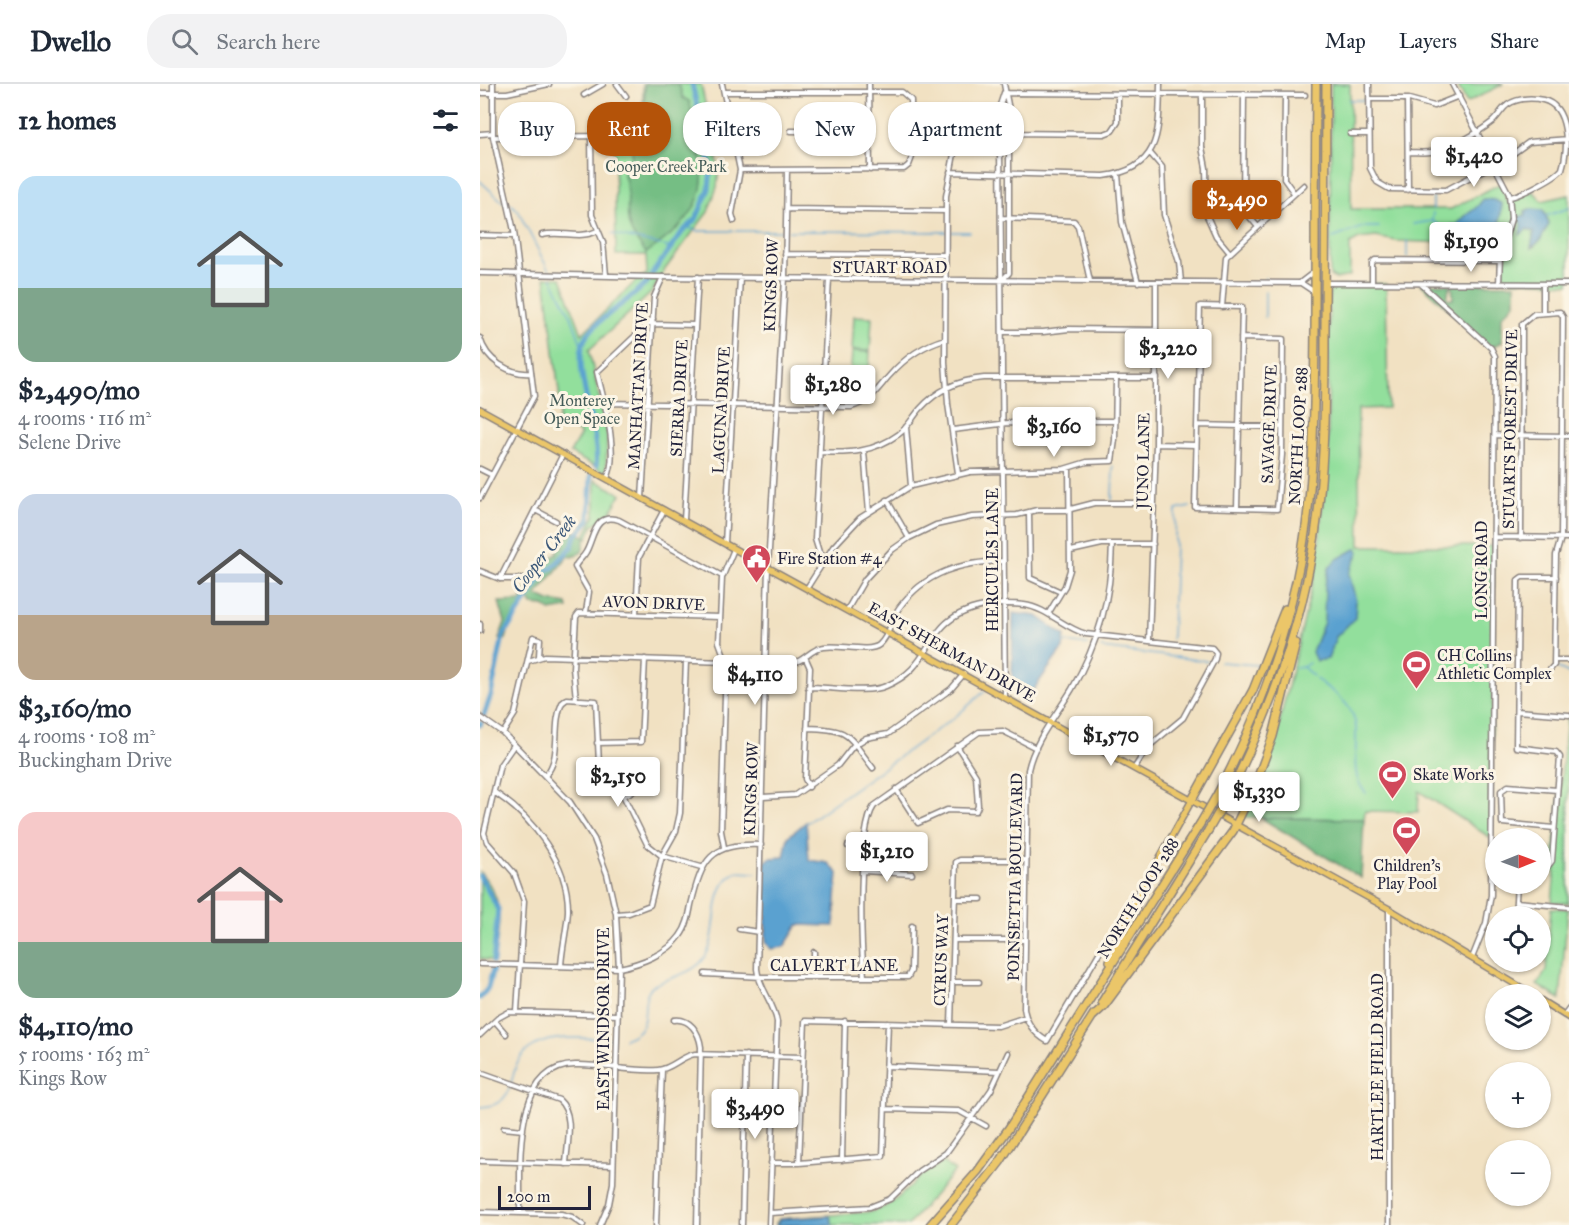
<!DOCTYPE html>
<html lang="en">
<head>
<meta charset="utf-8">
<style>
	:root { --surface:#fff; --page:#f2f2f3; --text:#1f2937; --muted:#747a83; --line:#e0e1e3; --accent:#b45309 }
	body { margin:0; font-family:"IM FELL Great Primer",serif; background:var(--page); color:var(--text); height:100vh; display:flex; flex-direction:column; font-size:22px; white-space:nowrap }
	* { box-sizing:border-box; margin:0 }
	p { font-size:20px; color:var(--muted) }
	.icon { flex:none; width:33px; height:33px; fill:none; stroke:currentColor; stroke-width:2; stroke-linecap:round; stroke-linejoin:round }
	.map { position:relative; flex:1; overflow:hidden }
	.details { display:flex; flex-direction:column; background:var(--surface); width:480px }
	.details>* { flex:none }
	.guide { position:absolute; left:18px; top:18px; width:570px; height:54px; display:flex; gap:12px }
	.needle { width:39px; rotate:89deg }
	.controls { position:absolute; left:1005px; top:744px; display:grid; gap:12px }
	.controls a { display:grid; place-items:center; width:66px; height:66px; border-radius:50%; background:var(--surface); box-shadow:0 2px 4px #0004; font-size:30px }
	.scale { position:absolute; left:18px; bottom:15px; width:93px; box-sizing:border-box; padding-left:6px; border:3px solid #22223b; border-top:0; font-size:16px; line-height:21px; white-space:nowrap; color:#22223b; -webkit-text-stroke:4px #fcf5e5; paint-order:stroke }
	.price { position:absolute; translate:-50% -51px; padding:0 14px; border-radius:6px; background:#fff; color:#222; font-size:20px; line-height:39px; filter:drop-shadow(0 2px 3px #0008) }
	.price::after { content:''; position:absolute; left:50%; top:36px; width:18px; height:14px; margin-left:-9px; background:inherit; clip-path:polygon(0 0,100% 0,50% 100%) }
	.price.on { background:var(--accent); color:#fff }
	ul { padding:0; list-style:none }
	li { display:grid; align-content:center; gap:12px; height:318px; padding:0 18px }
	li span { display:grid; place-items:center; height:186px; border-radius:18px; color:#555 }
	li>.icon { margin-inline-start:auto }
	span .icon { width:108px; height:108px; fill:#fffc; stroke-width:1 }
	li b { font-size:26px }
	h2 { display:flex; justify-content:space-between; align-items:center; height:72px; padding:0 18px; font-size:26px }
	.tag { padding:0 21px; border-radius:24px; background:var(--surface); box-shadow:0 2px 4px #0004; font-size:21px; line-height:54px }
	.tag.on { background:var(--accent); color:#fff }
	header { display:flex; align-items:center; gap:36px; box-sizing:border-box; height:84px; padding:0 30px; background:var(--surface); border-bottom:2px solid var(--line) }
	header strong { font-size:28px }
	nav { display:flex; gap:33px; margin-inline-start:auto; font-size:21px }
	.search { width:420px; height:54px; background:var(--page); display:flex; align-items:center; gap:15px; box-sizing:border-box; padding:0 21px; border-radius:24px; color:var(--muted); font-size:22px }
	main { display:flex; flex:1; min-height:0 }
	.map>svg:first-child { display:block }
	.green { fill:#92df9c; stroke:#5a806c; stroke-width:1.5; fill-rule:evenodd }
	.forest { fill:#75be84; stroke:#4c7060; stroke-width:1.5 }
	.water { fill:#5aa1d0; stroke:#3e6286; stroke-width:1.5 }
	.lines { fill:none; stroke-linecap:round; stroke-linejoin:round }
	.stream { stroke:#5aa1d0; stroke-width:1.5 }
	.river { stroke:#5aa1d0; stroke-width:5 }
	.minor-casing { stroke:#8a827e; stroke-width:7 }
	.major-casing { stroke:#8a827e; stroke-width:8 }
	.highway-casing { stroke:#8a827e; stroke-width:10 }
	.minor { stroke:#fff; stroke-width:4 }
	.major { stroke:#ebc669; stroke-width:5 }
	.highway { stroke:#ebc669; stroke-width:7 }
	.highway-bridge-casing { stroke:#8a827e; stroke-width:10; stroke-linecap:butt }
	.highway-bridge { stroke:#ebc669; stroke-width:7 }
	.labels { text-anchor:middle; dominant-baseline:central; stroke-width:6; stroke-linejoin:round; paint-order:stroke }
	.park-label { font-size:16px; fill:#445b58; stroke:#fcf5e5 }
	.street-label { font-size:16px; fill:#22223b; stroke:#fcf5e5 }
	.poi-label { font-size:16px; fill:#22223b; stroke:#fcf5e5; text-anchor:start }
	.water-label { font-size:18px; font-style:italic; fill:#385577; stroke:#fcf5e5 }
</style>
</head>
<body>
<header>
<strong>Dwello</strong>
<div class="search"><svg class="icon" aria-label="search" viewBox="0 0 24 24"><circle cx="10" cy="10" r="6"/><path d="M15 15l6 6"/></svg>Search here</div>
<nav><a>Map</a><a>Layers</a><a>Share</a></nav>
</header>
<main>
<section class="details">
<h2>12 homes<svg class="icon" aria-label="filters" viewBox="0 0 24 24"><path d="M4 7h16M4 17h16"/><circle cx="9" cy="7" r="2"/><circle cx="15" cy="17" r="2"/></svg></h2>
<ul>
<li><span style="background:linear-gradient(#bfe0f5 60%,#7fa58c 0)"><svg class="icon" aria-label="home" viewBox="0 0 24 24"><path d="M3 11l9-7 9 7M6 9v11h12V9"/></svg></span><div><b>$2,490/mo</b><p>4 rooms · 116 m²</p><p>Selene Drive</p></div></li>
<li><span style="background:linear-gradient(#c9d6e8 65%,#b9a48a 0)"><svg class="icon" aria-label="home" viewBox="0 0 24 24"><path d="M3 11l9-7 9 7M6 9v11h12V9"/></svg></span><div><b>$3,160/mo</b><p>4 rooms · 108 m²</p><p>Buckingham Drive</p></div></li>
<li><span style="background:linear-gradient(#f6c9c9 70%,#7fa58c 0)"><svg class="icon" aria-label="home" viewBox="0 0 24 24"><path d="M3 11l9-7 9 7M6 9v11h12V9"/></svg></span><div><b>$4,110/mo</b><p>5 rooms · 163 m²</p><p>Kings Row</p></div></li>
</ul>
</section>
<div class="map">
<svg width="1089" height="1141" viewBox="0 0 1089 1141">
	<rect width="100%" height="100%" fill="#fcf5e5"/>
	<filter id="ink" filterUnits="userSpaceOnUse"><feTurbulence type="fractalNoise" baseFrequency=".0167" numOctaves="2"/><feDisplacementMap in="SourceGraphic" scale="12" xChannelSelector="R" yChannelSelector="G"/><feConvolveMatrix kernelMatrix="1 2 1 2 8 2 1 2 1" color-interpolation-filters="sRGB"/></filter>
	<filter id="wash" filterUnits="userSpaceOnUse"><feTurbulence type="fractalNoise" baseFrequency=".008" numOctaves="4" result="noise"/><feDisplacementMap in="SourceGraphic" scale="24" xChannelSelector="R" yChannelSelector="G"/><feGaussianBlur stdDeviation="1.35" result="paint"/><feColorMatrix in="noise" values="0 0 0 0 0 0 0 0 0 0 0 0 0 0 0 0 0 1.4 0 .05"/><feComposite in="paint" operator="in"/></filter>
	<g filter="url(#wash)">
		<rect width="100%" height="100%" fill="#f1e1c2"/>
		<!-- green -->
		<path class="green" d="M163,0h58l18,85 -2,18 -9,25 -45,60 -11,20 -63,58 18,84 -1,39 -36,-20 11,-19 -23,-14 3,-11 -16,-132 16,1 21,56 56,-55 9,-5 -1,-19h-30l-2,-140h29z
			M851,0h19l1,125h100l50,-26 6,19 26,-11 9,10 27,-6v89l-63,-4 -3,-2 5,-36 -57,1 -55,-2 -20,-4 -17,2 -9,5v32l-14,3 -6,-3zM1006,115l16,5 -4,29 -37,4 -11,-1 -5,-6 7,-1v-4l3,1 9,-10 12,-5 5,-9zM1049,125l14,1 6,12 -14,24 -4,2 3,-16 -7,-3 -7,5 2,-12 -3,-5 7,-2 -1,-4z
			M977,0h46l-36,19z
			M892,199l14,1 2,124 -30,1 2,137h134l-3,292 -72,-47 -1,21 -53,-1 -1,8 -120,-2 30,-72 43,-179 11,-122 1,-150 5,-7z
			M374,232l18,1 -2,34 -18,-1z
			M372,267l18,1 -2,33h-18z
			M115,396l26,14 -12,21 -16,10 -6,14 -3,-1 11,-23z
			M1087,634h2l-1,185 -16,-1 3,-31 -3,-4z
			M0,788c27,30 19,52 14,89l-14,-2z
			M1071,824l17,1 -8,90 -23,-14 9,-14z
			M463,1078l12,9 -47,54h-133l4,-6 91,-7c24,-5 35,-22 52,-37 6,-5 14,-8 21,-13z"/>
		<!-- forest -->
		<path class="forest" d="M165,0h34l4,14 6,3c19,75 28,105 -43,152 -7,-9 -17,-21 -18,-33 -2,-20 3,-26 -5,-48l2,-4 5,-2 3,-20 -10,-27 2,-3 19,-1z
			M941,200h29l-3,15h6l-1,-15h63v19l-13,13v26l-11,6z
			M94,447l12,6 -4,15 -9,5 -5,-1 -32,39 13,6 18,3 1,4 -18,3 -6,-5 -12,-1 -4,-7 -18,27 -4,14 -5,3 -2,-3 6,-17 -6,-20 22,-1 11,-23 4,-3 3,-10 18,-11 1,-5 6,-3 -1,-5z
			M781,734l103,1 -3,59z"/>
		<!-- water -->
		<path class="water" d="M1003,115l12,1 7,4 -4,29 -47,4 -6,-7 7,-1 -1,-4h6c7,-12 19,-13 26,-26z
			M1051,125l12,1 6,14 -9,17 -9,7 3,-16 -7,-3 -7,6 2,-13 -4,-2v-3l8,-2 -1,-4z
			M877,464l2,4 -10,22 7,27 -1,17 -19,19 -8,22 -12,2 -4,-9 12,-30 1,-37 4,-17 8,-9z
			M533,529l24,3 28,20 -2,12 -34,48 -17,-11z
			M326,738l3,38 19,3 10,10 -4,53 -36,-1 -14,22 -13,2 -5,-7 -1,-80 5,-4 14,-1 4,-20z
			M350,1132l3,9h-57l4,-6z"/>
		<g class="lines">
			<!-- stream -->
			<path class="stream" d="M869,16h17
				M0,97l23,21
				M31,120l7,7 31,60
				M953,125v-15
				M1066,132l23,-8
				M952,137l1,-8
				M933,140l19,-3 15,9
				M210,144l7,3h87
				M308,147l182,1
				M132,150l49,11
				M853,154l30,-11h16
				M927,157v16
				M184,162l6,2
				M71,193l20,39 11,30
				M785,196v-2
				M785,233v-26
				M632,416l1,-34
				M692,555l4,-129 14,-3
				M585,558l23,3
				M621,564l106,13
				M740,578l38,3
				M823,583l6,-4
				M815,584l8,-1 10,9
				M1078,584l11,5
				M836,595c11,9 28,19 35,32 14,25 -7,59 15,82
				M325,740l150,-107 30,-26
				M1015,871h1
				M144,955c33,-10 12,-35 28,-53 15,-8 39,-12 50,-25 21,-24 3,-74 35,-89l19,1
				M0,1023c42,-1 23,-39 49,-58 22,-16 57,-10 82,-10"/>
			<!-- river -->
			<path class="river" d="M172,190l31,-43 13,-12 13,-30 2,-22 -19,-83
				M116,382c5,-34 -27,-103 -10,-129 16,-23 45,-36 63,-57
				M4,631l7,-20 12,-59 43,-66 6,-2 20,-21 2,-9 15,-18 2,-45
				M0,641l1,-2
				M0,792l18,33 -5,53
				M0,914l8,-10 5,-19"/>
		</g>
	</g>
	<g filter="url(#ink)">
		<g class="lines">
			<defs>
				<path id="minor" d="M137,0l9,12
					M242,0l18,86 -8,44 2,7
					M389,0l1,86
					M889,0l1,84 7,14 12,7 57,1 64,-34 19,-14 40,-3
					M972,0l57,110 2,25 -11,37 -1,28
					M244,8h178l9,8 1,57 -3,8 -5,4 -164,1
					M0,9h27l42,-9
					M524,9l-4,12v43l5,549
					M524,9l301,2
					M722,10v53l4,21 1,48 9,20 14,17
					M764,10l-1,107 5,14 10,12
					M104,11l19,-11
					M805,11l-1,84 10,14
					M889,15h40l25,7 25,-10
					M927,15l1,91
					M311,47l78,1
					M520,49l104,1 8,-3 6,-9v-28
					M0,50l13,-1
					M870,50h19
					M111,52l1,79 11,27 3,33
					M13,53l118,-1
					M928,68c10,0 22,2 32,-2 16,-5 38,-17 52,-28 5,-4 8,-10 12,-14 9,-10 27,-11 39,-8 26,6 26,49 19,69 -6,8 -41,26 -52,28
					M670,69l12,14 2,48 15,47 2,20
					M474,70l-8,42 -1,166 3,42 10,69
					M470,88l154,4c58,-7 55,-46 56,-92
					M638,90l4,48 16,60
					M306,125l160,2
					M522,134l72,3 4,5 12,55
					M0,151l34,1
					M62,151c19,-5 38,5 55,-4
					M305,170l160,1
					M0,189l175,4 646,6 12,8
					M523,195l6,-6v-163l-5,-26
					M821,198l13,-10
					M845,199l244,1
					M892,199v-20l3,-3 124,1
					M941,200l70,64 4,8 -4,539 -5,28 -14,35
					M1063,200v28
					M742,223l4,-50 78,-72
					M173,240l42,1
					M523,248h40l26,-3 86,1
					M0,254c6,22 29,37 51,35
					M124,319l247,4c20,-5 27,-19 39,-32 15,-17 34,-30 55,-36
					M717,341l85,2
					M426,343l5,59
					M473,346l55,-7 52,2 24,-4h31
					M1015,351l74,1
					M676,360l40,1
					M384,367l5,61
					M340,368c29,2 54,0 79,-18 8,-6 14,-17 21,-25 17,-19 39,-29 64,-31h173
					M0,385l12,6
					M127,394c13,-24 -4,-80 -10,-106l56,-53
					M0,414l54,-102 -20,-165 -21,-94v-53
					M162,414l12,-201 9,-20
					M407,416l22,38
					M757,424l5,-201 -42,-1 -5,201 82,2 5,-54 1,-116 -42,-1
					M55,426l21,11
					M549,428l1,66 31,14
					M204,436l14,-243
					M1014,453l75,1
					M245,459l15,-265
					M632,460c-1,54 -13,98 -40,145 -15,25 -38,52 -44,81l-4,238c2,15 11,26 23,33l55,-93 38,-59
					M591,467l31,-7h51
					M345,474l-6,-6 -4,-13 14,-260
					M0,487l20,8h26
					M20,495l63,-125
					M327,504l26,-41 27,-29 51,-32 59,-14 94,-3 23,-7 25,-1 3,-21 1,-62
					M367,526l18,-31 27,-29 17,-12 27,-13 36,-8 45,-2 20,-5h30l27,-7h60
					M106,528l3,-20 -14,-25c2,-6 8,-9 11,-15 8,-14 8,-40 33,-32l103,56
					M156,530l3,-57 25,-47
					M568,530l17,-28 5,-16 -1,-102
					M0,540v7
					M669,557l7,-197v-162
					M326,575l4,9 -5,111 4,8
					M1075,576h14
					M48,577l17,-5 243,8c18,-2 21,-15 36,-17 14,-3 45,6 55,-2 10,-8 13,-27 20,-37 26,-36 62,-46 105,-47
					M1013,588l53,2 8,-9 2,-110 5,-17 2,-221 -3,-5 -26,2 -12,10 -1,214
					M328,603c21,0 61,7 78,-1 31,-13 36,-32 53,-55 19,-25 56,-29 85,-26 23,3 40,23 62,29l126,14 4,5 -1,6 -32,59 -35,29 -13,20
					M96,615l-3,-31 3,-51 3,-4 141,4
					M1037,627l52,4
					M0,633l23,16 67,69 24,37 13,35 9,40 3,54 -6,215 -4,21 -9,21
					M327,644c45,1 40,7 66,40
					M23,649l12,-19 18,-77 7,2 -1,17
					M117,659l44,-1 4,-83
					M34,661l-14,20 -16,68 3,9 27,31 10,28 -7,110
					M65,692c18,-19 6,-50 17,-73l5,-4 29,2 3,63 23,29 25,51 15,12 39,11
					M416,705l22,34 29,-13 29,1 2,-5 -2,-30 -19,-30
					M14,708c38,25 75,71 74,119 -1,18 -6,37 -7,55
					M144,712l16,-9
					M283,713l32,-2 43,-30 15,-19 13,-8 22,-4 63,-45 13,-15
					M1074,744l-52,-5 -1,-32 7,-5 49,4
					M368,762l17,1
					M244,763l-3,-16 5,-170 -7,-19 3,-64 12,-29
					M1060,782l9,-1 3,-4 8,-104 -4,-5 -40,-5 2,-167 4,-3h34
					M384,787l48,3
					M475,815h26
					M1036,818l53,5
					M136,830l13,-1 21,-8 12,-49 14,-25 4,-18 6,-152
					M1035,832l2,-32
					M259,845l20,3
					M474,856h71
					M334,868v23
					M0,880l139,4c21,-4 48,-14 61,-32 7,-9 9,-20 11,-31 11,-46 19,-62 70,-60
					M225,890l57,3h146l3,-6 1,-45
					M384,892c-3,-33 -7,-145 10,-170l105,-74 24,-1 33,17
					M472,898h27
					M1084,931l5,-7
					M194,936c16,-2 25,12 27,27l-4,178
					M15,937l11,13
					M471,940l5,-162 4,-2h66
					M0,951l18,-17 11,-6 109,3
					M406,982l113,5
					M0,988l79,28c16,14 8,44 7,64
					M405,1025l74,2 27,15
					M24,1044l19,2
					M362,1076l3,-139
					M1,1077l132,4
					M291,1079h28l84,-7 5,-133
					M319,1079l6,-142 193,5 28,-9
					M0,1128l81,2 11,3 11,8
					M40,1128c1,-44 -9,-146 55,-147 27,-1 55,7 83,5 14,-1 23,-14 37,-16l107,3
					M290,1129l100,-6 20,-8 29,-28 27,-18 45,-63 17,-37
					M176,1141l6,-155
					M262,1141l4,-170
					M289,1141l8,-203c-3,-20 -18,-33 -20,-53l11,-402 17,-289 2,-108
					M909,1141v-316"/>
				<path id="major" d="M0,325l909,500 143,85
					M668,795l44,-79
					M1060,916l29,18"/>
				<path id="highway" d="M738,709c42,-77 70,-161 85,-247 12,-72 11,-145 12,-217 0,-82 0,-163 1,-245
					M747,714c38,-75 68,-152 83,-234 15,-76 15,-153 15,-231 0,-83 0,-166 1,-249
					M712,716l61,-110 32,-81
					M630,877l38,-82
					M622,918l107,-173
					M612,933l12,-11 129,-175 22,-46 18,-49 23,-93
					M450,1141l48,-54 31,-43 191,-304
					M471,1141l49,-63 94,-148"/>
			</defs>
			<!-- minor casing -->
			<use href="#minor" class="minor-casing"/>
			<!-- major casing -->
			<use href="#major" class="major-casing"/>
			<!-- highway casing -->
			<use href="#highway" class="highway-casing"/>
			<!-- minor -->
			<use href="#minor" class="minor"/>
			<!-- major -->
			<use href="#major" class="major"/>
			<!-- highway -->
			<use href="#highway" class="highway"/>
			<defs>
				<path id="highway-bridge" d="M720,740l18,-31
					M729,745l18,-31"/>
			</defs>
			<!-- highway-bridge casing -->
			<use href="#highway-bridge" class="highway-bridge-casing"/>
			<!-- highway-bridge -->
			<use href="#highway-bridge" class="highway-bridge"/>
		</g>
	</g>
	<!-- icons -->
	<defs>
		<symbol id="civic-pin" viewBox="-11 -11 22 30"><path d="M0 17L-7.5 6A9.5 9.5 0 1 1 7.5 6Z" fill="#d1495b" stroke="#fcf5e5"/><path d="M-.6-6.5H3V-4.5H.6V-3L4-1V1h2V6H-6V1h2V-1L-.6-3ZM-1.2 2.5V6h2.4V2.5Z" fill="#fff"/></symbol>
		<symbol id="stadium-pin" viewBox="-11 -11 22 30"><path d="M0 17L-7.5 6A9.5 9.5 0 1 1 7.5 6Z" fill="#d1495b" stroke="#fcf5e5"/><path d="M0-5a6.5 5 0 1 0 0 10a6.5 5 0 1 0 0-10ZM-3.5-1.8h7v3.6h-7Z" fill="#fff"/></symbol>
	</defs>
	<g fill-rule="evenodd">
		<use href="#civic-pin" x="260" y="458" width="33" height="45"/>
		<use href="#stadium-pin" x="920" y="564" width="33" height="45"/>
		<use href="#stadium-pin" x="896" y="674" width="33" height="45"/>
		<use href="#stadium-pin" x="910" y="730" width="33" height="45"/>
	</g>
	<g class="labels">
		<!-- park labels -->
		<g class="park-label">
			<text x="186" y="82">Cooper Creek Park</text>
			<text x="102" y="316">Monterey<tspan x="102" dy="18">Open Space</tspan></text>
		</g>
		<!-- street labels -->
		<g class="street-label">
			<text x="410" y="183">STUART ROAD</text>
			<text transform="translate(291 201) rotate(-88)">KINGS ROW</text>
			<text transform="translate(158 302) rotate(-87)">MANHATTAN DRIVE</text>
			<text transform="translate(199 314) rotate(-87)">SIERRA DRIVE</text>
			<text transform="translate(241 326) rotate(-87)">LAGUNA DRIVE</text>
			<text transform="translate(789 340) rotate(-88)">SAVAGE DRIVE</text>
			<text transform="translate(1030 345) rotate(-89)">STUARTS FOREST DRIVE</text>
			<text transform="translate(818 352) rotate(-87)">NORTH LOOP 288</text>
			<text transform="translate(663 377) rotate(-89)">JUNO LANE</text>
			<text transform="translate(512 476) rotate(-90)">HERCULES LANE</text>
			<text transform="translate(1001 486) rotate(-90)">LONG ROAD</text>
			<text transform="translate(174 519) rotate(2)">AVON DRIVE</text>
			<text transform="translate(472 568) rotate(29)">EAST SHERMAN DRIVE</text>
			<text transform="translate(271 705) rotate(-88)">KINGS ROW</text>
			<text transform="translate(535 793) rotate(-89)">POINSETTIA BOULEVARD</text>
			<text transform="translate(658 814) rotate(-58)">NORTH LOOP 288</text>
			<text transform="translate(461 876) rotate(-88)">CYRUS WAY</text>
			<text x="354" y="881">CALVERT LANE</text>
			<text transform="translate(123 935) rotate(-90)">EAST WINDSOR DRIVE</text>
			<text transform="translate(897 983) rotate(-90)">HARTLEE FIELD ROAD</text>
		</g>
		<!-- poi labels -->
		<g class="poi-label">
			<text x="297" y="474">Fire Station #4</text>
			<text x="957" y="571">CH Collins<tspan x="957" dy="18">Athletic Complex</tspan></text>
			<text x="933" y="690">Skate Works</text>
			<text x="927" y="781" text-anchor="middle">Children's<tspan x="927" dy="18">Play Pool</tspan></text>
		</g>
		<!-- water labels -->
		<g class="water-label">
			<text transform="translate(64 470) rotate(-52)">Cooper Creek</text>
		</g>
	</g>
</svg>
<div class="controls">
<a><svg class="needle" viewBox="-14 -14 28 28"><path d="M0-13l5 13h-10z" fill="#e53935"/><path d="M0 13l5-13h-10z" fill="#747a83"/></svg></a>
<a><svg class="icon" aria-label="locate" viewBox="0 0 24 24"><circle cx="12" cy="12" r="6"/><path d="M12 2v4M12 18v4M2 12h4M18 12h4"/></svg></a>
<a><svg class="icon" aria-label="layers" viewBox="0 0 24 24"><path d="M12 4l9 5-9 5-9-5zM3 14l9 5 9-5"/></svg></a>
<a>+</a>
<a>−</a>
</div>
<div class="scale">200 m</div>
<b class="price" style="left:994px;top:104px">$1,420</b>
<b class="price on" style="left:757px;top:147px">$2,490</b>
<b class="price" style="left:991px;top:189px">$1,190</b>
<b class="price" style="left:688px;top:296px">$2,220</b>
<b class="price" style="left:353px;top:332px">$1,280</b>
<b class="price" style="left:574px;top:374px">$3,160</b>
<b class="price" style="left:275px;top:622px">$4,110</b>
<b class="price" style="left:631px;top:683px">$1,570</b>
<b class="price" style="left:138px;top:724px">$2,150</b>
<b class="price" style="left:779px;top:739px">$1,330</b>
<b class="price" style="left:407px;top:799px">$1,210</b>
<b class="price" style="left:275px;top:1056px">$3,490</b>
<div class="guide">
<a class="tag">Buy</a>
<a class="tag on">Rent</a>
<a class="tag">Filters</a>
<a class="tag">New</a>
<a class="tag">Apartment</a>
</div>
</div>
</main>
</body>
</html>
